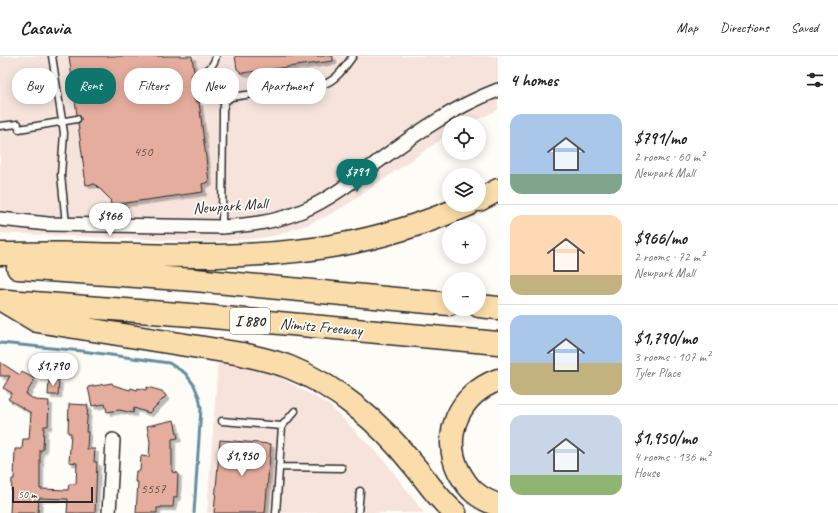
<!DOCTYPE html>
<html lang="en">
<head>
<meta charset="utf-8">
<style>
	:root { --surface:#fff; --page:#f2f2f2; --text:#222; --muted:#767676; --line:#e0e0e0; --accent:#0f766e }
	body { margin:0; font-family:Caveat,sans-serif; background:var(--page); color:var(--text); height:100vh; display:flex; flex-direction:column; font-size:15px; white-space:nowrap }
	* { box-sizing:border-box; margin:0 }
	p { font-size:13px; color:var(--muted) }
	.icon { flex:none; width:22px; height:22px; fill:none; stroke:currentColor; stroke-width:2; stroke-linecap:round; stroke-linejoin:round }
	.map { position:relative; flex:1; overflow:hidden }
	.sheet { display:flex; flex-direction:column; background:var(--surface); width:340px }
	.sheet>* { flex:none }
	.banner { position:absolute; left:12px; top:12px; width:380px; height:36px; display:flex; gap:8px }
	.controls { position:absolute; left:442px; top:60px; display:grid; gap:8px }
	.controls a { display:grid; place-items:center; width:44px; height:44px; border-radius:50%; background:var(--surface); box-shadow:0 2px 10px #0003; font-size:20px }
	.scale { position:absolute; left:12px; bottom:10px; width:81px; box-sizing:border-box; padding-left:4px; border:2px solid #2b2b2b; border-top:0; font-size:11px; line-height:14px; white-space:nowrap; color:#2b2b2b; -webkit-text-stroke:3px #fdfcf7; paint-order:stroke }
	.price { position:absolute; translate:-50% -34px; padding:0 9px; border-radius:14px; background:#fff; color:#222; font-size:13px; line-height:26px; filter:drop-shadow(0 1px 2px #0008) }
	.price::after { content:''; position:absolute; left:50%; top:24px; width:12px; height:9px; margin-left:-6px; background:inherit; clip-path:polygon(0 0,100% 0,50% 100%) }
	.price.current { background:var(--accent); color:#fff }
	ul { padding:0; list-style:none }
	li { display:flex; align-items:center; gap:12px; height:100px; padding:0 12px }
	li+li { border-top:1px solid var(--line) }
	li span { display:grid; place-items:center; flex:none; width:112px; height:80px; border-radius:12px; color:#555 }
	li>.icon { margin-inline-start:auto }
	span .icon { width:48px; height:48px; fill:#fffc; stroke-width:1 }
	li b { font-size:17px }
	h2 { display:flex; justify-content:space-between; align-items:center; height:48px; padding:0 12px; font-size:17px }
	.chip { padding:0 14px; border-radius:16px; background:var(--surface); box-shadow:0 2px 10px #0003; font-size:14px; line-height:36px }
	.chip.current { background:var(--accent); color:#fff }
	header { display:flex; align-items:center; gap:24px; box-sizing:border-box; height:56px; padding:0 20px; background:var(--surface); border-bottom:1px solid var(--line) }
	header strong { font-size:19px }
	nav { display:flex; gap:22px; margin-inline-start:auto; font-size:14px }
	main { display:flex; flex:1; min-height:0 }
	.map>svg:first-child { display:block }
	.built { fill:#f6e4dc }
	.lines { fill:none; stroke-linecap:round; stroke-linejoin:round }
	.stream { stroke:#658d9f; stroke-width:3 }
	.building { fill:#e5ad9d; stroke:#2b2b2b; filter:url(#shadow) }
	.lane-casing { stroke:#2b2b2b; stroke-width:9 }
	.street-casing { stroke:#2b2b2b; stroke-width:16 }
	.highway-casing { stroke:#2b2b2b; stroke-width:25 }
	.lane { stroke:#fdfcf7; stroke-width:6 }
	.street { stroke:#fdfcf7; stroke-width:13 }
	.highway { stroke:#fbddab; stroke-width:22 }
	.labels { text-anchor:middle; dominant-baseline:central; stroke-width:3.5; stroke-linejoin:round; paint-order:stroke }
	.number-label { font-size:14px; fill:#5a4c48 }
	.shield { fill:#fdfcf7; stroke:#6a6a68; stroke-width:1 }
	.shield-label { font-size:15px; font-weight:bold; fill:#2b2b2b }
	.street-label { font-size:16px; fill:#2b2b2b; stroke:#fdfcf7 }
</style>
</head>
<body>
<header>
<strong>Casavia</strong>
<nav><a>Map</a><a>Directions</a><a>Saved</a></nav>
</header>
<main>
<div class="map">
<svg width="498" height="457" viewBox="0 0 498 457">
	<defs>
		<filter id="shadow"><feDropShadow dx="3.5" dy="3.5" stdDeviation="0" flood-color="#0004"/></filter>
	</defs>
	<rect width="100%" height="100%" fill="#fdfcf7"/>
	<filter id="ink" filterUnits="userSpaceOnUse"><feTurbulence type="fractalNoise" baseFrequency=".025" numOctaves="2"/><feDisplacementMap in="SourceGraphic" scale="8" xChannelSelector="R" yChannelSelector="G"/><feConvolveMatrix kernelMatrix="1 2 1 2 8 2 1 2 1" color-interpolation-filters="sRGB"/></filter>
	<g filter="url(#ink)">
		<!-- built -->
		<path class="built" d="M0,0h498v54l-28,13h-21v11l-101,70 -21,12 -21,9 -28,10 -17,3 -49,4 -212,-9z
			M218,304l53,12 58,33 55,55 40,53h-217z"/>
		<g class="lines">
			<!-- stream -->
			<path class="stream" d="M0,287l82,8 87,12 16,10 9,12 5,12 2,11 -7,105"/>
		</g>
		<!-- building -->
		<path class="building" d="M69,0h123l2,16 -3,5 1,3 4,1 1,13 -2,1 -1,3 1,3 4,1 10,80 -7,2 1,8 -92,13 -1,-6 -15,-15 -9,1 -8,-62 2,-1 1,-3 -1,-3 -3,-1z
			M235,0h98v5l-91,12 -5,-4z
			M0,306l20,13 2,-3 13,7 -9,15 9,6 14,1 -1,25h-4l-1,24h-3v39l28,1 1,-6h7l1,-21 -8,-1 2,-29h-3l1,-29 19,1 -2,27h2l-1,17h8l-1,13h3l-2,51h-28l1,-14 -29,-1 -1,15h-28l2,-34h2l1,-30h7l1,-10h6l2,-26 -23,-14 4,-6 -9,-5 7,-12h-10z
			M49,323l10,1 -1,15h-10z
			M112,327l1,2 17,5 1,-2 6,2 1,-2 8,2 1,-3 15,4 4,5 -17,17 -15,-5 -1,5 -14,-3 -12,2 -2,-8 -13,2 -4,-19z
			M174,364l4,18 -6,1v33l6,1 -1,24h-3l-1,10h-12v1h-4v5h-21l2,-31h-3l1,-11h4l1,-15 8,1 1,-15 -3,-16z
			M220,384l51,4 -6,69h-51z"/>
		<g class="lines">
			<defs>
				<path id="lane" d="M52,0l12,77 -3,42 5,49
					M195,21c10,-4 19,-10 21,-21
					M198,42c11,-2 17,-2 27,4
					M0,70l18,-2
					M19,73l58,-10
					M222,171l1,-117 2,-8 6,-5 91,-12c15,-5 22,-17 31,-29
					M222,365l60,5
					M279,411l63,1
					M276,457l6,-87 13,-15
					M358,457l2,-22"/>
				<path id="street" d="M0,163l48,5 174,3c28,-2 54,-5 80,-16 27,-11 51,-30 74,-48 38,-28 77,-56 122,-73
					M109,457l4,-73"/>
				<path id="highway" d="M479,144l19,-10
					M0,198c29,0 58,-1 88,0 83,2 167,6 250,-9 45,-8 88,-22 130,-40
					M18,212l177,12 254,24
					M2,244l35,21 205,33c16,4 32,7 47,13 48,19 91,56 122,95 15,17 26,36 44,51
					M7,245l184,14 307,28
					M479,250l19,2
					M498,324c-39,14 -57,55 -39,92 4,7 9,15 15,20 7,6 15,10 24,13"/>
			</defs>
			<!-- lane casing -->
			<use href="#lane" class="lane-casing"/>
			<!-- street casing -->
			<use href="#street" class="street-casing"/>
			<!-- highway casing -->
			<use href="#highway" class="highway-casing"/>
			<!-- lane -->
			<use href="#lane" class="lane"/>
			<!-- street -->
			<use href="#street" class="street"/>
			<!-- highway -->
			<use href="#highway" class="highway"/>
		</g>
	</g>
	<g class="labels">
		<!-- number labels -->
		<g class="number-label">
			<text x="143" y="95">450</text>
			<text x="153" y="432">5557</text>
		</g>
		<!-- shield labels -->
		<rect class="shield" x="230" y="252" width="40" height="26" rx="3"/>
		<g class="shield-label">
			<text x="250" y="265">I 880</text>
		</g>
		<!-- street labels -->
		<g class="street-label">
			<text transform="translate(230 150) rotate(-4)">Newpark Mall</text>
			<text transform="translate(321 271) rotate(5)">Nimitz Freeway</text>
		</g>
	</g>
</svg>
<div class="controls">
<a><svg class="icon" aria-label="locate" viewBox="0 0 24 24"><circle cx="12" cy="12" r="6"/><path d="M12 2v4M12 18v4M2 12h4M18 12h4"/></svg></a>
<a><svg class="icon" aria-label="layers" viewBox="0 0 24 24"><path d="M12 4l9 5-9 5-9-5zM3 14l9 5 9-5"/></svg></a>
<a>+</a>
<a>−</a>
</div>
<div class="scale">50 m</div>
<b class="price current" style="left:357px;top:137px">$791</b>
<b class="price" style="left:110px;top:181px">$966</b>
<b class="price" style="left:53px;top:331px">$1,790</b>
<b class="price" style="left:242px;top:421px">$1,950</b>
<div class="banner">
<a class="chip">Buy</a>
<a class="chip current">Rent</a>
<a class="chip">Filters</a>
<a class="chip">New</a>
<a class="chip">Apartment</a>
</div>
</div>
<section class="sheet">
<h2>4 homes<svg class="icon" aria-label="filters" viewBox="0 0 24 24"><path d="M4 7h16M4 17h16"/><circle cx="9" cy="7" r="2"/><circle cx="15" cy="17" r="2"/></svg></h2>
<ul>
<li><span style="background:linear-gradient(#a9c7e8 75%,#7fa58c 0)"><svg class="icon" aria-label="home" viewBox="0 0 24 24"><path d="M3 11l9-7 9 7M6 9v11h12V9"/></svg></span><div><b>$791/mo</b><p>2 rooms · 60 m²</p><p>Newpark Mall</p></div></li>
<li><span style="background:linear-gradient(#ffd9b3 75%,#c2b280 0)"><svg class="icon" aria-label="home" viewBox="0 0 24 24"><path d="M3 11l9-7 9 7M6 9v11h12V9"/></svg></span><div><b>$966/mo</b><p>2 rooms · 72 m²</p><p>Newpark Mall</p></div></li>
<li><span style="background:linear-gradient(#a9c7e8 60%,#c2b280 0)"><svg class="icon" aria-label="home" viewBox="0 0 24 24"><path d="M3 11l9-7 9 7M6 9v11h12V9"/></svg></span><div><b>$1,790/mo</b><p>3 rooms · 107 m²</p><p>Tyler Place</p></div></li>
<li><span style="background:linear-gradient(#c9d6e8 75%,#8fb573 0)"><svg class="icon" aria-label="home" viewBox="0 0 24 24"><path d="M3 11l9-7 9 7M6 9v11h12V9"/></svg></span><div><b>$1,950/mo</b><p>4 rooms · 136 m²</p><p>House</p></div></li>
</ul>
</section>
</main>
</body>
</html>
